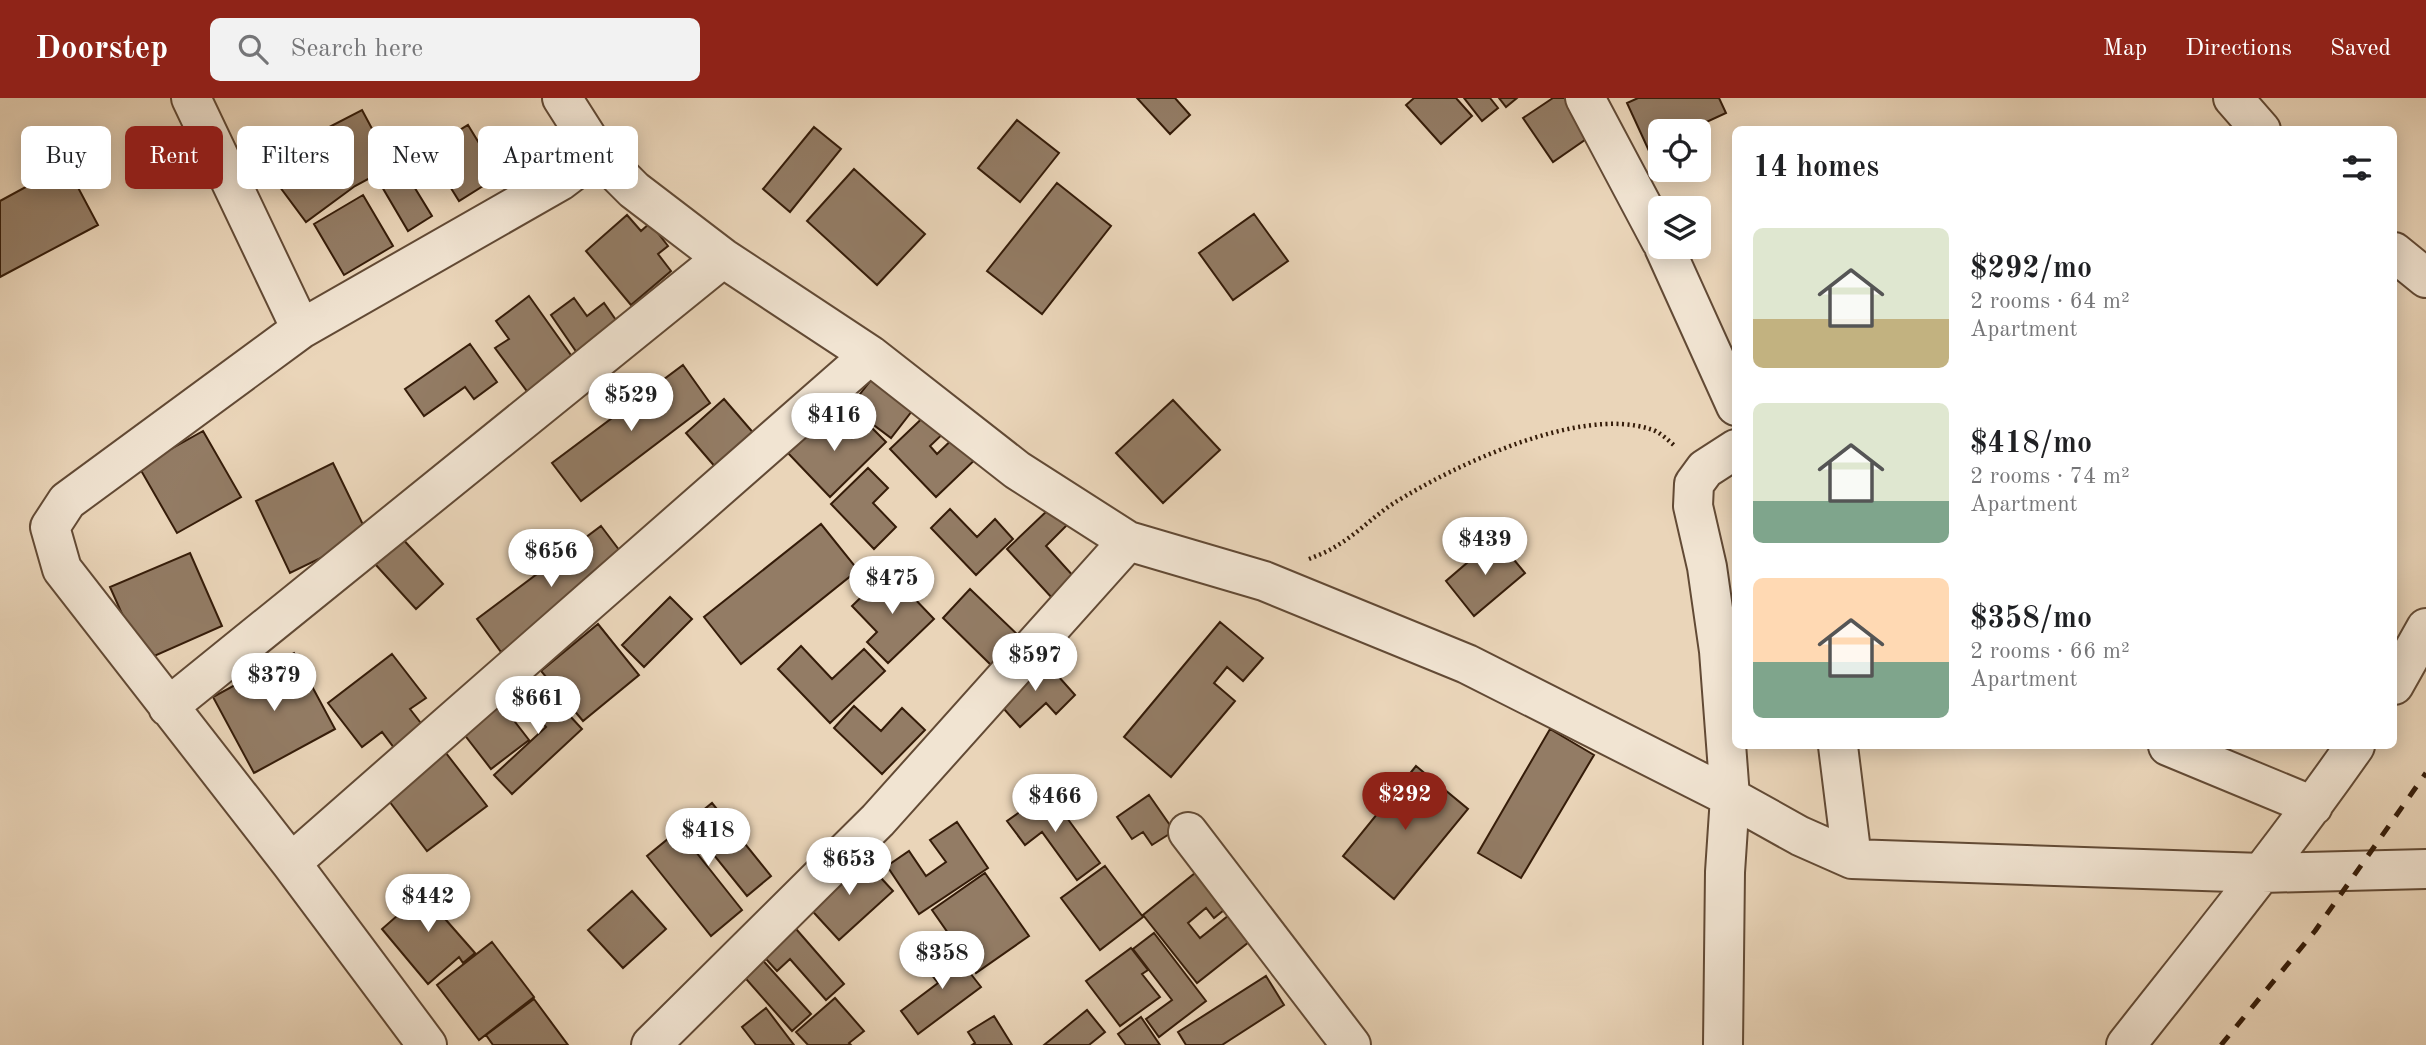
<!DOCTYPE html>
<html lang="en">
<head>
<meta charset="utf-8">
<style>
	:root { --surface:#fff; --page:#f2f2f2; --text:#202124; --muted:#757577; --accent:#8f2418 }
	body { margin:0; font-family:"Old Standard TT",serif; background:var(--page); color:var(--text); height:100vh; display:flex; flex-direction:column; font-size:26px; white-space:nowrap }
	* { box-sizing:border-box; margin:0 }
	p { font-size:23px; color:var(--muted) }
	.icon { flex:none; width:38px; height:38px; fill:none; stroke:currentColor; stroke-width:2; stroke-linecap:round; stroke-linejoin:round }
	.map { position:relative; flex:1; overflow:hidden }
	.side { position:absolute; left:1732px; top:28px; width:665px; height:623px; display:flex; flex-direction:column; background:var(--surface); border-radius:10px; box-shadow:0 4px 18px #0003 }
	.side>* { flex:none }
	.top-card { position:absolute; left:21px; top:28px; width:665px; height:63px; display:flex; gap:14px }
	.buttons { position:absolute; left:1648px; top:21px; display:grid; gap:14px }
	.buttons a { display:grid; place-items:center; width:63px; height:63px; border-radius:10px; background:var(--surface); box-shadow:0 4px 18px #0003; font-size:35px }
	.price { position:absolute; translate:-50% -60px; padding:0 16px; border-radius:24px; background:#fff; color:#222; font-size:23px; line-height:46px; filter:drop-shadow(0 2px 4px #0008) }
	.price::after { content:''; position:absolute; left:50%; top:42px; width:21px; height:16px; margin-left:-10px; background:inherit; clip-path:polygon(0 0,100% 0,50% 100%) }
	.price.active { background:var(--accent); color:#fff }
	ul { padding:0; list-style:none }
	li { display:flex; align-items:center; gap:21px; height:175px; padding:0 21px }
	li span { display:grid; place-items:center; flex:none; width:196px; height:140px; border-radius:10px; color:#555 }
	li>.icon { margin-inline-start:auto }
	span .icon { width:84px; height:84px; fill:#fffc; stroke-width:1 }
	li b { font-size:30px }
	h2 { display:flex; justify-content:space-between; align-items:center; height:84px; padding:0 21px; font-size:30px }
	.chip { padding:0 24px; border-radius:10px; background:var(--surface); box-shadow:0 4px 18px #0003; font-size:24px; line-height:63px }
	.chip.active { background:var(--accent); color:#fff }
	header { display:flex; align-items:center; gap:42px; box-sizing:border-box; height:98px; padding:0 35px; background:var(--accent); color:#fff }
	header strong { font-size:33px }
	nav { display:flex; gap:38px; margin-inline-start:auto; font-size:24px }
	.search { width:490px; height:63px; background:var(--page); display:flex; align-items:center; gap:18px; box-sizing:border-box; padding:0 24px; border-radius:10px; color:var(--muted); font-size:26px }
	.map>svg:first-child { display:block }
	.building { fill:#937c65; stroke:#351c09; stroke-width:2 }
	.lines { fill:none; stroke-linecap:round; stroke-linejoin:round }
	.minor-casing { stroke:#624a35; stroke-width:42 }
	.path { stroke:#351c09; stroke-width:4.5; stroke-dasharray:2 3.5; stroke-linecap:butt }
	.minor { stroke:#f1e4d2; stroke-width:38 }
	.rail { stroke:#351c09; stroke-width:5; stroke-dasharray:12 12; stroke-linecap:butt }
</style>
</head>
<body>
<header>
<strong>Doorstep</strong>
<div class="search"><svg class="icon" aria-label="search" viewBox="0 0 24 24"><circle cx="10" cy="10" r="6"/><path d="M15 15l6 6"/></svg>Search here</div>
<nav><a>Map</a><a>Directions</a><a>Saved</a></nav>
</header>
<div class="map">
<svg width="2426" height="947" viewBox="0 0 2426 947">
	<rect width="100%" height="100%" fill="#ead5b9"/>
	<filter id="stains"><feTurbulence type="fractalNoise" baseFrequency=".00286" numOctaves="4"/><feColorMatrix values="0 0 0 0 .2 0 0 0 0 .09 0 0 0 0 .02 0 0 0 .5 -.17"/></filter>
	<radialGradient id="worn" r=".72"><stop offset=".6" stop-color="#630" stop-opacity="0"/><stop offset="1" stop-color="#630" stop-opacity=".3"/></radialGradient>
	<!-- building -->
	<path class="building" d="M1137,0h38l15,17 -20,19z
		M1414,0h42l16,18 -31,28 -35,-39z
		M1464,0h26l8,10 -16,13z
		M1499,0h18l-11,9z
		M1553,0h14l25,37 -39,27 -30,-44z
		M1638,0h81l7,15 -39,18h-26v31l-6,2 -28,-61z
		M362,12l30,56 -37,20 -49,36 -35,-47 33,-24 17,23 13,-4 11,-17 -22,13 -15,-28z
		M1017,22l42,33 -39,49 -42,-34z
		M468,27l31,51 -40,25 -23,-37 -26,16 22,36 -24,15 -30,-51z
		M814,29l27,22 -51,63 -27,-23z
		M66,67l32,60 -98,52v-76z
		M854,71l71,65 -48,51 -70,-64z
		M1057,85l54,43 -69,88 -55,-43z
		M363,97l30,51 -49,29 -30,-51z
		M1254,116l34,47 -55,39 -34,-47z
		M627,117l14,16 9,-8 18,23 -10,8 13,17 -40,34 -45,-54z
		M529,198l49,69 -46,33 -37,-50 14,-9 -13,-18z
		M574,200l13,18 17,-13 21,30 -41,30 -33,-48z
		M470,246l27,38 -23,17 -9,-12 -41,29 -19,-27z
		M683,267l27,38 -129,98 -29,-38z
		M878,273l41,31 -28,36 -41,-31z
		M724,301l38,44 -39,33 -37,-43z
		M1173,302l47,50 -57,53 -47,-50z
		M934,309l17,19 -21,20 7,8 25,-24 21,22 -47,45 -46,-48z
		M828,314l24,26 15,-15 19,19 -56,55 -43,-45z
		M203,333l38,66 -64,36 -38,-66z
		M333,365l35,72 -78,38 -34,-72z
		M868,370l20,20 -15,15 23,24 -22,22 -43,-45z
		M1050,410l17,17 -21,21 29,32 -22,21 -46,-50z
		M950,411l27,28 18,-18 18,20 -37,36 -45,-47z
		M821,426l37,46 -117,94 -37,-47z
		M601,428l25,33 -125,93 -24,-33z
		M393,430l50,56 -27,25 -51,-56z
		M1496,440l29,35 -51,43 -28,-35z
		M190,455l32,73 -79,35 -33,-74z
		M888,473l46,48 -46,44 -21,-21 10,-10 -25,-26z
		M970,491l49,47 -28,29 -48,-47z
		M670,499l22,22 -48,48 -22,-22z
		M1220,524l43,36 -20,23 -16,-14 -13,16 21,18 -64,76 -47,-40z
		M598,526l41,51 -56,46 -42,-50z
		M801,548l31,33 32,-30 21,22 -55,52 -52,-54z
		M294,555l41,76 -81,44 -41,-76z
		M392,556l34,44 -16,11 17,22 -29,22 -16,-21 -20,15 -34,-44z
		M1042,560l33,37 -19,19 -10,-11 -26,24 -24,-27z
		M532,577l50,54 -70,65 -18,-19 52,-48 -32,-35z
		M498,602l31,40 -38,29 -31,-40z
		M854,608l27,25 21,-23 23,22 -43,44 -48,-46z
		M1550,631l44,26 -73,123 -43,-25z
		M439,646l48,62 -60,45 -47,-62z
		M1416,668l52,43 -74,90 -51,-43z
		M1048,694l52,71 -23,17 -35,-48 -17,13 -18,-24z
		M1149,697l25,36 -22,14 -9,-13 -11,7 -15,-22z
		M712,705l59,73 -24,20 -41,-51 -10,7 46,58 -31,26 -64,-80z
		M957,724l31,46 -69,46 -32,-48 22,-15 17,25 20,-14 -16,-22z
		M859,756l34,37 -54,49 -34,-37z
		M1205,767l29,37 -20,16 -8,-10 -18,15 12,15 38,-30 21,26 -62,49 -54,-68z
		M1105,768l38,51 -43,33 -39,-52z
		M985,775l44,63 -53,37 -44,-63z
		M438,782l17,19 -16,13 36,41 -12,10 -4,-6 -31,27 -46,-55z
		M632,793l34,38 -43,39 -35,-38z
		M790,824l54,62 -18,16 -36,-41 -13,12 -19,-21z
		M1154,835l52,68 -47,36 -13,-18 26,-19 -39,-51z
		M492,844l42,55 -55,43 -42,-55z
		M949,848l32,41 -63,47 -17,-23 37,-28 -14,-18z
		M1131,850l17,22 -6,4 18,23 -40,29 -34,-45z
		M758,857l53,59 -19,17 -52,-59z
		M1266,878l18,29 -62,40h-36l-8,-13z
		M835,900l29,33 -15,12 2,2h-43l-12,-13z
		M534,901l34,46h-75l-7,-10z
		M766,910l28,37h-38l-14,-18z
		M1087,912l18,22 -16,13h-45z
		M994,918l18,29h-40l3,-2 -7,-11z
		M1141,919l19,28h-34l-8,-11z"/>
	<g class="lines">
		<defs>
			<path id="minor" d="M191,0l110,231 -234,172 -17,26 12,42 229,294 136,182
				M562,0l35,55
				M1585,0l76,143
				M2233,0l28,32
				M1664,149l72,159
				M2394,154l32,26
				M301,231l259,-148 37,-28 37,37 89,68 147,97 147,115 111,71 136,40 203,83 263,133 70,39 52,23 410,14 164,-4
				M2394,587l32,-57
				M168,609l555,-449
				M1838,648l14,113
				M2168,648l145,60
				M1188,734l163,213
				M291,765l579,-508
				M651,947l227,-225 250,-279
				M1723,947l2,-173 5,-75 -11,-146 -12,-84 -14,-61 1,-22 11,-15 31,-20
				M2126,947c78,-99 157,-196 229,-299"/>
		</defs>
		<!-- minor casing -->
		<use href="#minor" class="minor-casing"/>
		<!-- path -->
		<path class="path" d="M1309,461c10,-4 20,-8 29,-14 20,-12 36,-29 56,-42 61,-38 185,-97 256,-74 9,2 19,12 26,18"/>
		<!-- minor -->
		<use href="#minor" class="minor"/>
		<!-- rail -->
		<path class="rail" d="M2221,947l94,-114 111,-158"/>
	</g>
	<rect width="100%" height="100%" filter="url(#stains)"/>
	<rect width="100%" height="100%" fill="url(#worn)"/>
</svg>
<div class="buttons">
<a><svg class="icon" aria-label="locate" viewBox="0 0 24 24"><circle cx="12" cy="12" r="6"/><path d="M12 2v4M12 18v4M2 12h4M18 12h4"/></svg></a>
<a><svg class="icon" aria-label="layers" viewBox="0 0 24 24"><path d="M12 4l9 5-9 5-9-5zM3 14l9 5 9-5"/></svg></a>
</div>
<b class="price" style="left:631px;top:335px">$529</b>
<b class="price" style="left:834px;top:355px">$416</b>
<b class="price" style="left:1485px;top:479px">$439</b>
<b class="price" style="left:551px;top:491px">$656</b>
<b class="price" style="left:892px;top:518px">$475</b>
<b class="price" style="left:1035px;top:595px">$597</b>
<b class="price" style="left:274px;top:615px">$379</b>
<b class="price" style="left:538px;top:638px">$661</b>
<b class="price active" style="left:1405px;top:734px">$292</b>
<b class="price" style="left:1055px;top:736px">$466</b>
<b class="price" style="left:708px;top:770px">$418</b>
<b class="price" style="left:849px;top:799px">$653</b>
<b class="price" style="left:428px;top:836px">$442</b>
<b class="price" style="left:942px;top:893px">$358</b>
<div class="top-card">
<a class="chip">Buy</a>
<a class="chip active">Rent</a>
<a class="chip">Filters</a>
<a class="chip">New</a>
<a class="chip">Apartment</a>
</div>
<section class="side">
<h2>14 homes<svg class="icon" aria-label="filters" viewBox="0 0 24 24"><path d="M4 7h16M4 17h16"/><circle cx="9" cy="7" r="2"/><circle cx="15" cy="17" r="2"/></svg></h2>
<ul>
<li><span style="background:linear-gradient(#dfe7d0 65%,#c2b280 0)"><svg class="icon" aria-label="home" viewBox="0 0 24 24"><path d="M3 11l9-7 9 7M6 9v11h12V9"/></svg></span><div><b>$292/mo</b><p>2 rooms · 64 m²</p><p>Apartment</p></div></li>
<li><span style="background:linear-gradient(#dfe7d0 70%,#7fa58c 0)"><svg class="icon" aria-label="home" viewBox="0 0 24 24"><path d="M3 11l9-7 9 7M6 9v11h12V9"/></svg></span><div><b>$418/mo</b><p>2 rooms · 74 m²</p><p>Apartment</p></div></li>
<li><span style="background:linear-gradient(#ffd9b3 60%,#7fa58c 0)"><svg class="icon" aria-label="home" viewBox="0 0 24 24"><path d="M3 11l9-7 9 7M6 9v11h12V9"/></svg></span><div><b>$358/mo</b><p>2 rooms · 66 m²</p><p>Apartment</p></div></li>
</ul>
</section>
</div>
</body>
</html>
